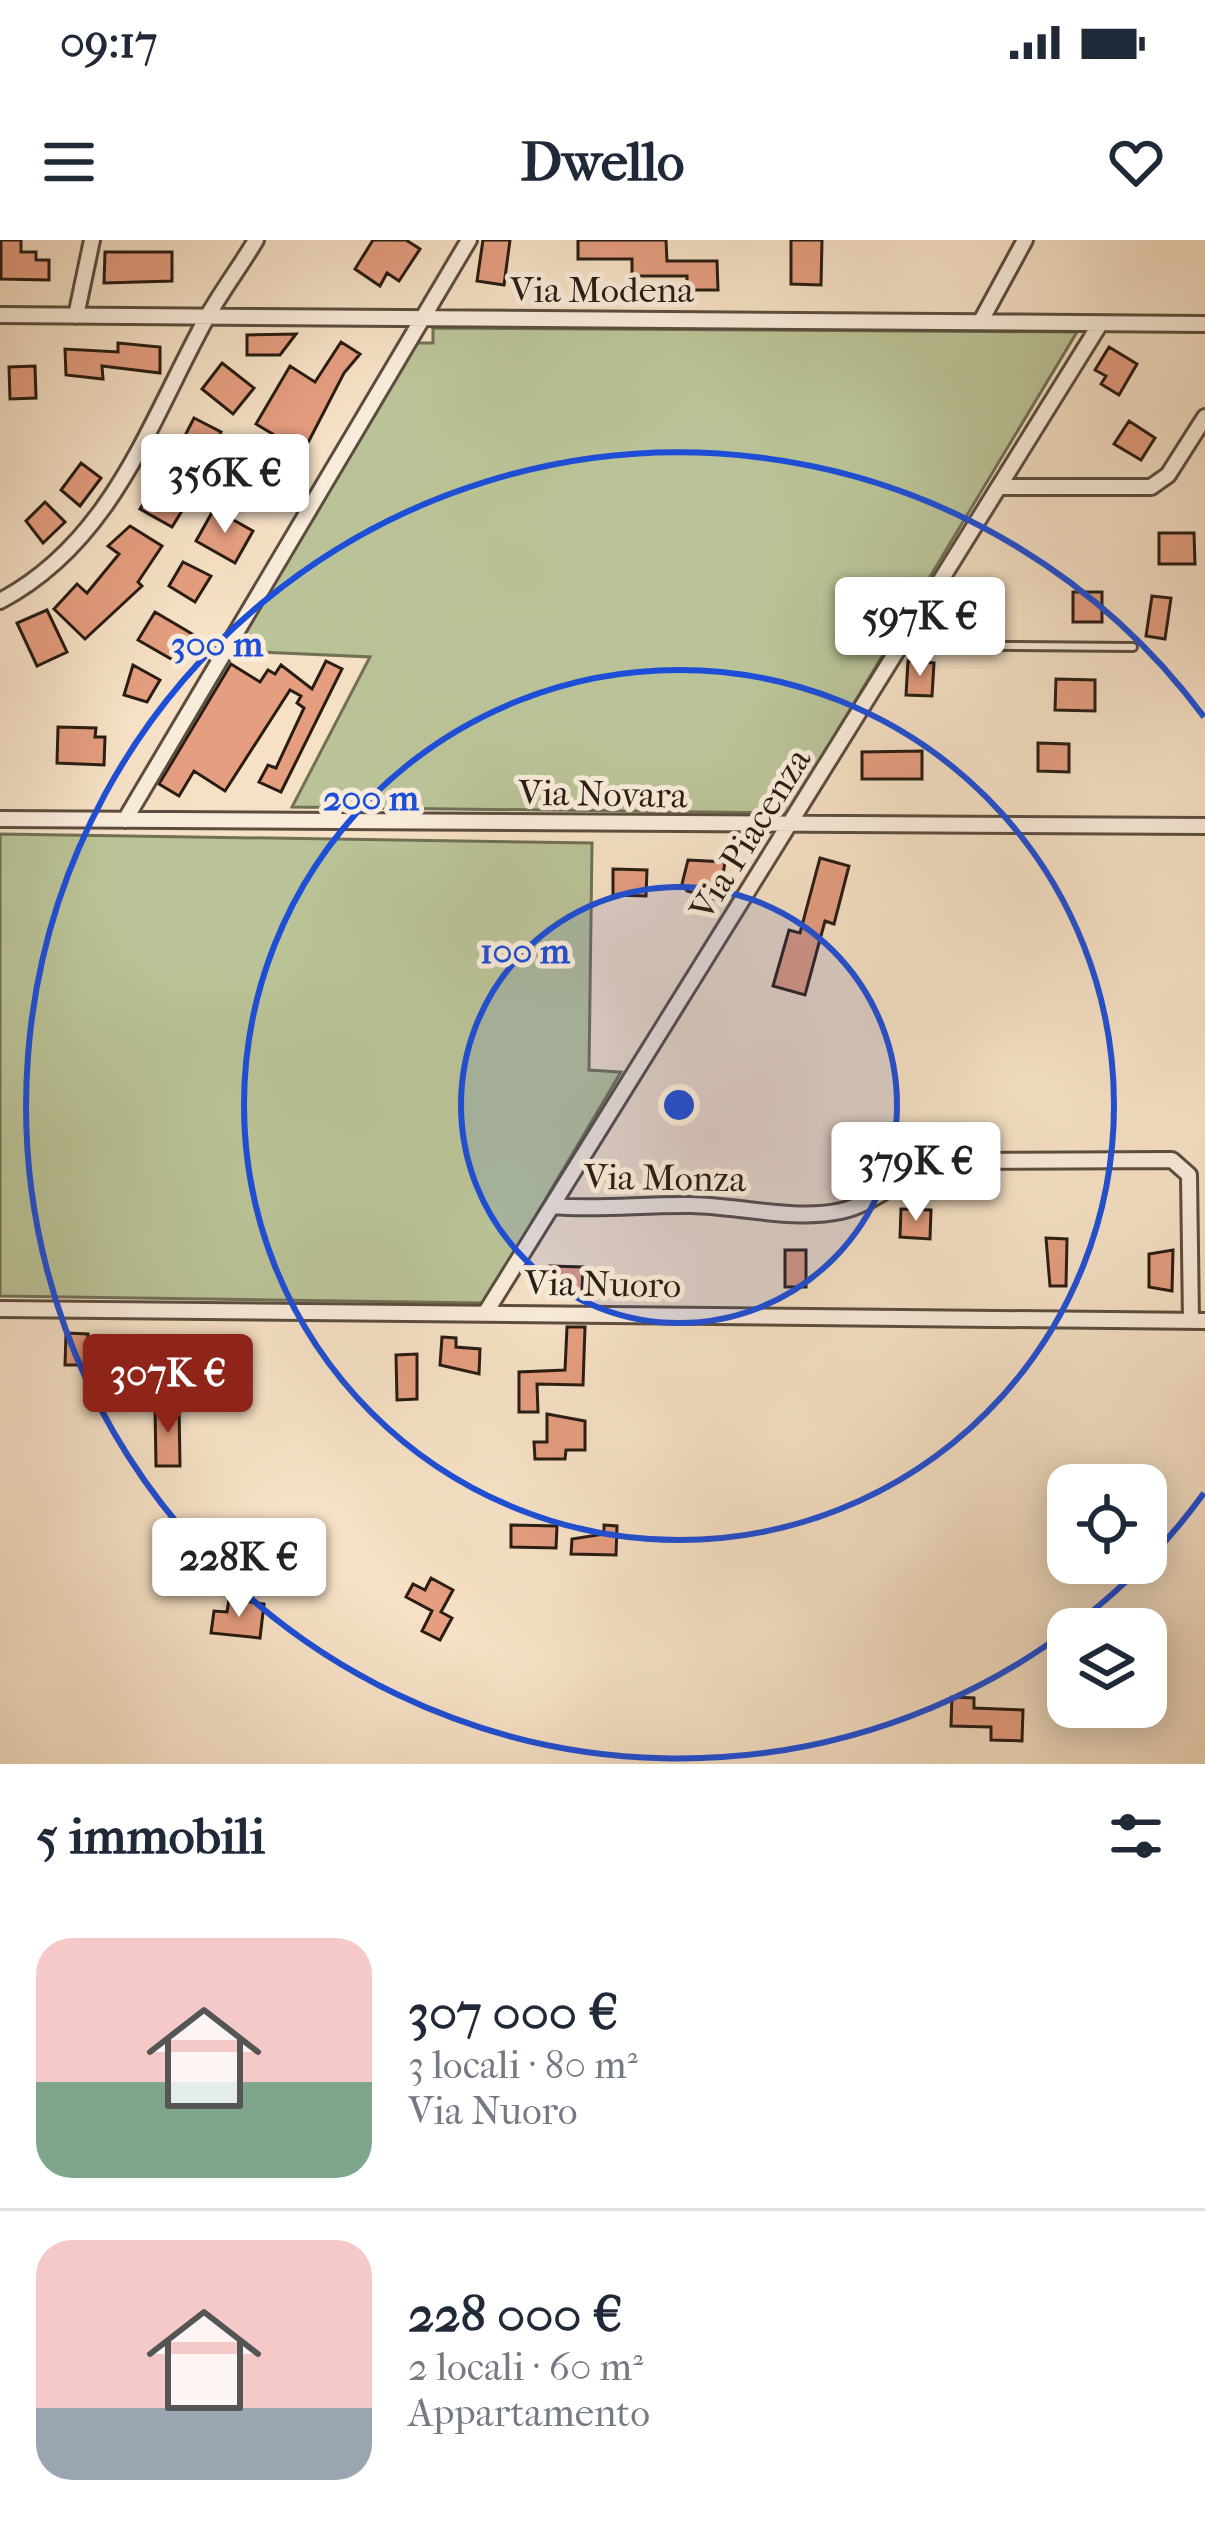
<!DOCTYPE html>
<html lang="it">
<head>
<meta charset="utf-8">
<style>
	:root { --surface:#fff; --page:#f6f6f7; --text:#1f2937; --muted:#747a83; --line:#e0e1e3; --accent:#8f2418 }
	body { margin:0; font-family:"IM FELL French Canon",serif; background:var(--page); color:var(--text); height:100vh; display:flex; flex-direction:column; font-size:45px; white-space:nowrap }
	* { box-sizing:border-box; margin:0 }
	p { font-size:39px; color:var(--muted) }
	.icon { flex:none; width:66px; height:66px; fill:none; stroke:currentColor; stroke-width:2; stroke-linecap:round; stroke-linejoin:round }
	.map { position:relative; height:1524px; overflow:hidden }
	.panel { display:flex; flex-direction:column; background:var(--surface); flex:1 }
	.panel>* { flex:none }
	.fabs { position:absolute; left:1047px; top:1224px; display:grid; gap:24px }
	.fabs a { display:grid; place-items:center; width:120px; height:120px; border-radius:24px; background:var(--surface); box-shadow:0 6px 30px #0003; font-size:60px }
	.price { position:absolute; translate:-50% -102px; padding:0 27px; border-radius:12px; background:#fff; color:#222; font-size:39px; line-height:78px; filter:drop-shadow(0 3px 6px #0008) }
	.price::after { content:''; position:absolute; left:50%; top:72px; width:36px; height:27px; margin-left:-18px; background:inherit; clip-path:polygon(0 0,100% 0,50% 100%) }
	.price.on { background:var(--accent); color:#fff }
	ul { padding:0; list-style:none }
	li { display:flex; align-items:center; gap:36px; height:300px; padding:0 36px }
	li+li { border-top:3px solid var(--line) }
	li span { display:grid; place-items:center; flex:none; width:336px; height:240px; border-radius:36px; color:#555 }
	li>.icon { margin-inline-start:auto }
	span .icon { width:144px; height:144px; fill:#fffc; stroke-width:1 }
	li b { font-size:51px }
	h2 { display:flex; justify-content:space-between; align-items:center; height:144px; padding:0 36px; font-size:51px }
	.status { display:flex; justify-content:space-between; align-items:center; height:84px; padding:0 60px; background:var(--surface); direction:ltr }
	.status svg { height:33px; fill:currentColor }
	header { display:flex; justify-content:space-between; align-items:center; height:156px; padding:0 36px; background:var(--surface); font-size:54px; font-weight:800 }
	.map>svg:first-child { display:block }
	.green { fill:#bac397; stroke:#717055; stroke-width:3 }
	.building { fill:#e59e80; stroke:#281c13; stroke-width:3 }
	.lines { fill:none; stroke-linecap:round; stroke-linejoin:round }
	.service-casing { stroke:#5c4d40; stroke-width:12 }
	.minor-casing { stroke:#5c4d40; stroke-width:20 }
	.service { stroke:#f9ecda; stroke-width:6 }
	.minor { stroke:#f9ecda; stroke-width:14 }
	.ring { fill:none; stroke:#1d4ed8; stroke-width:6 }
	.labels { text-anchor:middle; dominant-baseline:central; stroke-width:10; stroke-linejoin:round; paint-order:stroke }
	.street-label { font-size:36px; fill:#281c13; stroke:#f9ecda }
	.centre { fill:#1d4ed8; stroke:#f9ecda; stroke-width:6 }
	.ring-label { font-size:36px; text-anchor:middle; font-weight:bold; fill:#1d4ed8; stroke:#f9ecda; stroke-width:10; stroke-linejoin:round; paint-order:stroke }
</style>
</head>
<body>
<div class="status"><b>09:17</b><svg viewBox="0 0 49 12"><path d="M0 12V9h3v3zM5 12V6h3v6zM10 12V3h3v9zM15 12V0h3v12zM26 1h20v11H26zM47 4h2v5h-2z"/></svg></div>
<header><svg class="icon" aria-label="menu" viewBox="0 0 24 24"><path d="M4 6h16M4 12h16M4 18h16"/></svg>Dwello<svg class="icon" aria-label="heart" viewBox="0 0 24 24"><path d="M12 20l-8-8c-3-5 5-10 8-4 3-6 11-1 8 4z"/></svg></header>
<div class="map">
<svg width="1205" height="1524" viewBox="0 0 1205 1524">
	<rect width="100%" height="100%" fill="#f6e1c6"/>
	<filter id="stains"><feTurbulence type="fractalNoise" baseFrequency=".00167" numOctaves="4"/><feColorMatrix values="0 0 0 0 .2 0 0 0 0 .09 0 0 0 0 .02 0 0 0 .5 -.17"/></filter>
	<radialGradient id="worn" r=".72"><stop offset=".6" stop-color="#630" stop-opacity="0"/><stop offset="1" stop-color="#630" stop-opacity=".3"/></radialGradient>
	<!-- green -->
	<path class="green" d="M433,88l644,4 -289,481 -496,-6 78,-150 -135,-6 178,-308h20z
		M0,594l592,9 -3,227 32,2 -137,231 -484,-7z"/>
	<!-- building -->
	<path class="building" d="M1,0h20v12h15v8h13v20l-48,-1z
		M373,0h33l14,9 -21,32 -12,-8 -7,13 -25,-17z
		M483,0h27l-6,45 -27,-4z
		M578,0h88l1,21h50l1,29h-31v-14h-55v-17h-54z
		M791,0h31l-1,45 -30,-1z
		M105,12h67v29l-68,2z
		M296,94l-16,21h-33v-20z
		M341,102l19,12 -16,19 -47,91 -25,-20 4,-8 -20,-12 34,-58 25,16z
		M118,103l42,4v26l-58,-7 1,13 -37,-4 -1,-26 53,3z
		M1109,107l28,17 -18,31 -18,-11 5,-8 -11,-6z
		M222,123l32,25 -21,26 -31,-25z
		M35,126l1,32 -26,1 -1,-32z
		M194,178l27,14 -19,37 -27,-14z
		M1129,181l26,17 -14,22 -27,-16z
		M266,215l16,8 -18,32 -28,-15 11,-21 12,7z
		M81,223l20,15 -21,28 -19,-16z
		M161,236l32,17 -21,34 -32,-18z
		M45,262l20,20 -22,21 -17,-22z
		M214,269l39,22 -18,32 -39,-22z
		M130,286l32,20 -24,36 4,4 -57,53 -31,-30 23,-25 10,9 32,-39 -11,-8z
		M1159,293h35l1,31h-36z
		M183,322l28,14 -16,26 -26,-16z
		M1073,352h29v30h-29z
		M1152,356l19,2 -6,41 -19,-3z
		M47,370l20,42 -30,14 -20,-43z
		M155,372l39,23 -16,28 -40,-23z
		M326,421l16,8 -61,123 -22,-10 9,-17 8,3 28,-60 -7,-5 4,-7 -11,-6 -65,101 -31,-20 -15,25 -20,-12 72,-120 29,18 8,-12 7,4 6,-9 31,24z
		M908,421l26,2 -2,33 -26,-1z
		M133,425l27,15 -13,22 -23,-7z
		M1056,439l39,1v31l-40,-1z
		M58,487l38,1 -1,9h10l-1,28 -47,-2z
		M1038,503l31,1v28l-31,-1z
		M922,511v28h-60v-27z
		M820,618l29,8 -15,58 -9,-3 -20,74 -32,-9 16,-56 11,3z
		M688,620l37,2 -6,38 -32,-9 -5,-7z
		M613,629l34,1 -1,26 -33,-1z
		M879,896l23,23 -15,15 -7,-8 -14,14 -15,-15z
		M901,969l30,1 -1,29 -30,-2z
		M1046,998l21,1 -1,47h-16z
		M785,1010h21v37h-21z
		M1173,1010l-1,41 -23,-4v-33z
		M550,1026l33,1 -1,27 -32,-1z
		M567,1087h18l-2,58 -46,-1 1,28h-19v-40l46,-2z
		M66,1093l22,1v31h-23z
		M442,1097l14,1v9l24,2 -1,25 -39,-9z
		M417,1114v45l-20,1 -1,-45z
		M136,1132l2,36 -21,1 -1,-36z
		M155,1167h24l1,59h-24z
		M547,1174l38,7v29h-19l-1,9h-30l-1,-17h13z
		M511,1285l46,1 -1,22 -45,-1z
		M604,1285l13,1 -1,29 -45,-1 1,-15 32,-5z
		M246,1311l40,2 -1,41 -18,-1 1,-30 -22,-1z
		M431,1338l22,12 -12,22 11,6 -12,22 -18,-9 10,-20 -26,-14 7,-13 12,6z
		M229,1359l35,5 -4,34 -49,-5 3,-22 13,1z
		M952,1457l22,1v10l49,2 -1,31 -31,-1v-13l-40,-1z"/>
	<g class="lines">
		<defs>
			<path id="service" d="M903,405l230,2"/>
			<path id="minor" d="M0,75l1205,9
				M76,76l16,-76
				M982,79l43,-79
				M1000,247h151l17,-12 37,-58
				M0,361c112,-59 149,-178 206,-282 15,-27 34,-52 50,-79
				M0,579l1205,7
				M125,580l344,-580
				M552,966c47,4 92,-2 140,-1 47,1 102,16 149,6 40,-9 67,-43 109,-50l222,-1 17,15 2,146
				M0,1069l1205,12
				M486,1072l614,-988"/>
		</defs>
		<!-- service casing -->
		<use href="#service" class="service-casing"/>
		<!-- minor casing -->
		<use href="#minor" class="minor-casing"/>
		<!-- service -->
		<use href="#service" class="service"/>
		<!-- minor -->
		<use href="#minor" class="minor"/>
	</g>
	<!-- distance rings -->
	<circle cx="679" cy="865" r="218" fill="#1d4ed8" fill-opacity=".12"/>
	<g class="ring">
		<circle cx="679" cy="865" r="218"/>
		<circle cx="679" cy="865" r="435"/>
		<path d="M1204 1253A653 653 0 0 1 1149 1319M1141 1327A653 653 0 1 1 1204 477"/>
	</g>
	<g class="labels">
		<!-- street labels -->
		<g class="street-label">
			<text x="602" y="50">Via Modena</text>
			<text transform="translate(603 554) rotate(1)">Via Novara</text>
			<text transform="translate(750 594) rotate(-58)">Via Piacenza</text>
			<text transform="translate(665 938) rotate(1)">Via Monza</text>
			<text transform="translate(603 1044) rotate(1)">Via Nuoro</text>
		</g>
	</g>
	<circle cx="679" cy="865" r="18" class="centre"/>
	<g class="ring-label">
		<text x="217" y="416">300 m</text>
		<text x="371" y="570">200 m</text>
		<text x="525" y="723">100 m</text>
	</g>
	<rect width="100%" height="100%" filter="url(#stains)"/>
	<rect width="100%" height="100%" fill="url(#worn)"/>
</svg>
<div class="fabs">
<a><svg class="icon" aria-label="locate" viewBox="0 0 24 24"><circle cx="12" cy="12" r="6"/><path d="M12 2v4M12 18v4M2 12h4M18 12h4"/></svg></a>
<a><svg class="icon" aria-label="layers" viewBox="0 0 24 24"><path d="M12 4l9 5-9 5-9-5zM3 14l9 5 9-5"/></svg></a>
</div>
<b class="price" style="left:225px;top:296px">356K €</b>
<b class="price" style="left:920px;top:439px">597K €</b>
<b class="price" style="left:916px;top:984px">379K €</b>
<b class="price on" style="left:168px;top:1196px">307K €</b>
<b class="price" style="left:239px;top:1380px">228K €</b>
</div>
<section class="panel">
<h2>5 immobili<svg class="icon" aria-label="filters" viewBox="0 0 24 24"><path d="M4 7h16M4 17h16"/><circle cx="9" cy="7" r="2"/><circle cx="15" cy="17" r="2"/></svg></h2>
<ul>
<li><span style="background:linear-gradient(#f6c9c9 60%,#7fa58c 0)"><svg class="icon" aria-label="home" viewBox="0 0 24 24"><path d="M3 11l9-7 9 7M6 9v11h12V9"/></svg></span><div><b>307 000 €</b><p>3 locali · 80 m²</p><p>Via Nuoro</p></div></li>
<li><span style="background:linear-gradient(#f6c9c9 70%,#9aa5b1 0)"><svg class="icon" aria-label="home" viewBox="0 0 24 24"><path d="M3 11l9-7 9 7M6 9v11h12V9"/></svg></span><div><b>228 000 €</b><p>2 locali · 60 m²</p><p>Appartamento</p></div></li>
</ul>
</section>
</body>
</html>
